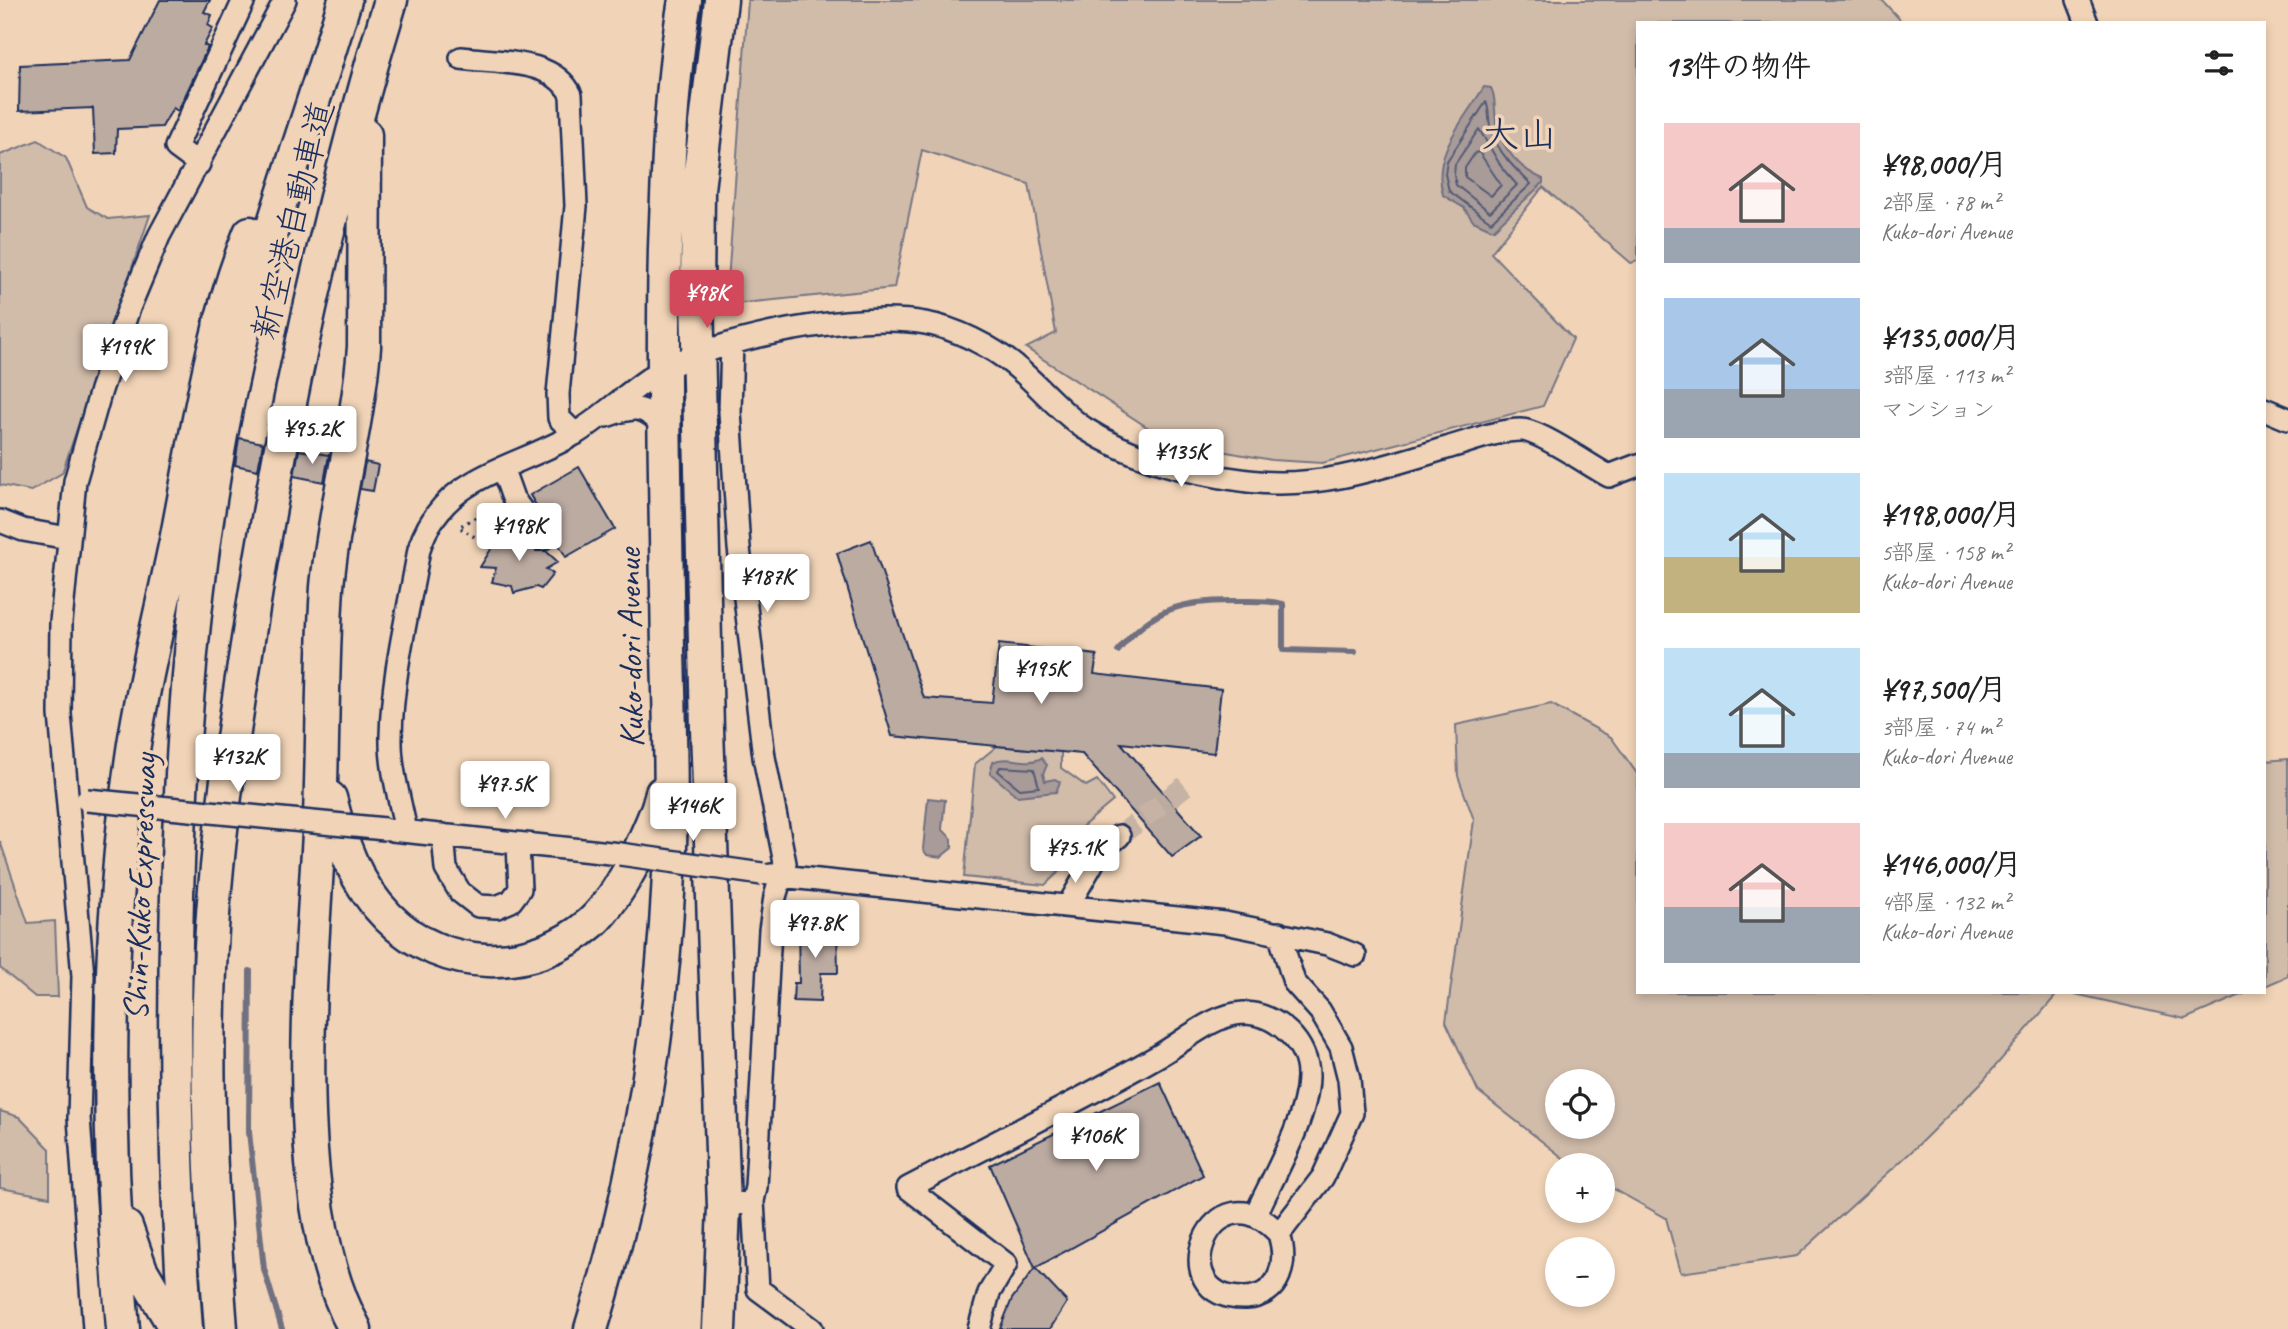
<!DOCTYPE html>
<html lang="ja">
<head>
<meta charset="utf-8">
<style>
	:root { --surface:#fff; --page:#f6f6f6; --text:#222; --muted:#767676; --accent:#d1495b }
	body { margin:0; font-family:Caveat,"Klee One",sans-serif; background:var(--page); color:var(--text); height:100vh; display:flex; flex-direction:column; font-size:26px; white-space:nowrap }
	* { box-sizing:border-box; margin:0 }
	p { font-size:23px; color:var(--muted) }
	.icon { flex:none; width:38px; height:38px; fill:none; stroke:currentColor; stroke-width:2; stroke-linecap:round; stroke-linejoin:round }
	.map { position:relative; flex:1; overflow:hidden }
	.side { position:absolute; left:1636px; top:21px; width:630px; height:973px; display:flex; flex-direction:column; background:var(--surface); border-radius:0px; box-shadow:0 4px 10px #0003 }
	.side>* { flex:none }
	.fabs { position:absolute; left:1545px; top:1069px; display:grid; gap:14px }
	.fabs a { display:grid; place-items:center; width:70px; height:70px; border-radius:50%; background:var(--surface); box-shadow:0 4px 10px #0003; font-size:35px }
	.price { position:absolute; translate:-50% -60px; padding:0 16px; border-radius:7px; background:#fff; color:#222; font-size:23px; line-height:46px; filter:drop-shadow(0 2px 4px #0008) }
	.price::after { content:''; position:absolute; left:50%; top:42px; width:21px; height:16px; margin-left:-10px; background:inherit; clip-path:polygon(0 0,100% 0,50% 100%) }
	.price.on { background:var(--accent); color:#fff }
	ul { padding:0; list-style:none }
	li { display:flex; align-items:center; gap:21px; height:175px; padding:0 28px }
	li span { display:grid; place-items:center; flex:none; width:196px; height:140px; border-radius:0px; color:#555 }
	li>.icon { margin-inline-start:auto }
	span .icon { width:84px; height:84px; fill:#fffc; stroke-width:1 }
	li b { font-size:30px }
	h2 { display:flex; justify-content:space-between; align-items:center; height:84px; padding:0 28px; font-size:30px }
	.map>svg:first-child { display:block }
	.green { fill:#d1bcaa; stroke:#767684; stroke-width:2; fill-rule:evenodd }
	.water { fill:#a89b98; stroke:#707081; stroke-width:2 }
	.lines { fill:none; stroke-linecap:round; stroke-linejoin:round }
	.shore { stroke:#535a75; stroke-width:2 }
	.stream { stroke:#707081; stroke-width:6 }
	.building { fill:#bcaba1; stroke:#1b2f5e; stroke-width:2 }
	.minor-tunnel { stroke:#c6b3a5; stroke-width:21; stroke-dasharray:21 10; stroke-linecap:butt }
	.minor-casing { stroke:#1b2f5e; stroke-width:26 }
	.highway-casing { stroke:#1b2f5e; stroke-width:37 }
	.path { stroke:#1b2f5e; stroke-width:3.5; stroke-dasharray:2 5; stroke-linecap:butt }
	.minor { stroke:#f1d4b7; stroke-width:21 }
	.highway { stroke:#f1d4b7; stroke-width:32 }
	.minor-bridge-casing { stroke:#1b2f5e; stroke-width:26; stroke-linecap:butt }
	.minor-bridge { stroke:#f1d4b7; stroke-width:21 }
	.labels { text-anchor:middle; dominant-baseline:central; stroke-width:7; stroke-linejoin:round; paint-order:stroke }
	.street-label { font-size:35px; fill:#1b2f5e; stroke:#f1d4b7 }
	.quarter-label { font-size:38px; fill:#1b2f5e; stroke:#f1d4b7 }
</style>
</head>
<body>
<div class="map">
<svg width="2288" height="1329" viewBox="0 0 2288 1329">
	<rect width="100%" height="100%" fill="#f1d4b7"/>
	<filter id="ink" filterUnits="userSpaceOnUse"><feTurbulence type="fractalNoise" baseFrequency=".0143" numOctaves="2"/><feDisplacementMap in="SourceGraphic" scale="14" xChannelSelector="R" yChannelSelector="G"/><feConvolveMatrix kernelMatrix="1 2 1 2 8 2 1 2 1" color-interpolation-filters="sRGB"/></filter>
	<g filter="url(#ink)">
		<!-- green -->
		<path class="green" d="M748,0h1134l21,23h-265v238l-7,2 -88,-76 -52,66 82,86 -30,67 -221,57 -50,-3 -102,-18 -144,-94 30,-15 -27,-149 -107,-34 -28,138 -161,16 -5,-22z
			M38,140l28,18 21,49 21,12 42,-4 -88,258 -31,18 -31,-6v-330z
			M1551,704l60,33 27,38v217h421l-78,91 -69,68 -115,105 -116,17 -15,-55 -63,-35v-17l-31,-1 -94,-74 -32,-69 28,-202 -16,-44 -2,-51zM1558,1082h45v45h-45z
			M997,746l64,6v16l25,18 11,-6 16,21 -30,25 -24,31 4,11 -18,17 -81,-8 11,-113z
			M2288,759v217l-23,10v-225z
			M0,841l28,82 27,-2 3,76h-23l-35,-29z
			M2066,992h182l-63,27z
			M0,1111l19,6 31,32v48l-50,-9z"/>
		<!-- water -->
		<path class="water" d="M1484,87l7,1 2,5c3,11 1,22 4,33 6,24 24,44 46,53v4l-50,47 -20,-9 -9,-13 -21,-13c-12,-41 20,-74 41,-108z
			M1041,758l6,7 -4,9 2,7 10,-2 5,3 -4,10 -39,4 -27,-23 3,-11c15,-8 34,5 48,-4z
			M928,798l17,2 -3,29 10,10v9l-11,9 -14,-2 -4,-6z"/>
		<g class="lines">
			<!-- shore -->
			<path class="shore" d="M1486,102c4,8 2,18 5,28 7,23 24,39 40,54l-40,38 -42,-31 -4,-17 2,-13z
				M1479,129l23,39 15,17 -27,27 -34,-27 -2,-10 1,-11z
				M1479,152l22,33 -10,11 -26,-19v-9l10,-15z
				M1000,767l34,2 5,18 -19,2 -22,-18z"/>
			<!-- stream -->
			<path class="stream" d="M1118,651c34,-44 67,-51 121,-50 15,0 30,-1 44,3v46l72,2
				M250,971l-1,161 15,137 18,60"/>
		</g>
		<!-- building -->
		<path class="building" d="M160,0h50l-6,12 8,3 -4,10 5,3 -9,17 4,2 -30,64 -5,-3 -11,19 -45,2 -1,24 -21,1 -2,-46 -74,3 1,-46 110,-5z
			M239,438l24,5 -5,27 -23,-5z
			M299,450l30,5 -5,27 -30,-6z
			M365,462l13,3 -5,26 -13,-2z
			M579,467l36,62 -49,28 -36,-62z
			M503,530l8,11 9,-10 16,20h10l12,11 -12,7 7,5 -12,15 -5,-2 -22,6 -2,-7 -20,-4 4,-14 -16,-1z
			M871,540l53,158 68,5 7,-59 98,11 -3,19 127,15 -7,64 -93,-10 80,93 -29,21 -90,-103 -190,-18 -55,-183z
			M798,925h39l1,48h-17l-1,29 -27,-1 1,-18h5z
			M1160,1082l43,93 -168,93 -45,-103z
			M1035,1268l32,34 -17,27h-50l12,-30z"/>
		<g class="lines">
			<!-- minor-tunnel -->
			<path class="minor-tunnel" d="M1119,836l66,-50"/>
			<defs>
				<path id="minor" d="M2078,0l9,23
					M461,58c36,5 93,0 110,37l5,111 -18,188 1,24 16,16
					M199,164l-23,-17 68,-147
					M2264,409l24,10
					M606,416c28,-10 37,-12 58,11
					M503,470l10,28 29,41
					M0,521l23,9 45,8
					M392,830l228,24
					M406,831c-6,-31 -16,-63 -15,-95 1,-62 18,-126 28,-187 23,-74 94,-79 154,-114 31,-18 56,-45 86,-63 59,-35 199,-61 266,-49 30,5 66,23 90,43 24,19 43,44 69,62 48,31 108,46 164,53 71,9 135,-14 202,-34 22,-6 48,-17 71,-17 18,0 69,36 88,46l29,-11
					M443,835l3,34 14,23 18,14 19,1 14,-6 9,-12 -2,-45
					M771,875l454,48 102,21 28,11
					M1068,906l31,-54 20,-16
					M753,1201l5,88 54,40
					M724,1207l29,-6 3,-14 14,-257 5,-33 10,-34 -21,-106 -25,-209 -9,-136 2,-69
					M1279,1234c-67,-73 -121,67 -33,64 35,-2 42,-36 33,-64l44,-57 29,-64 -3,-34 -8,-32 -21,-36 -26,-29 -15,-49
					M94,1329l-15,-211 4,-142 -23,-262 1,-92 14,-141 26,-91 28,-82 30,-72 126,-236
					M979,1329l10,-36 17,-29 -98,-76c83,-44 168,-85 250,-132 25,-14 56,-42 85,-43 34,0 66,31 65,64 -1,44 -35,99 -53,139"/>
				<path id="highway" d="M330,798c11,44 25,86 58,119 56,56 144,57 203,6 20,-18 36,-47 48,-71 8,-19 19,-39 23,-59
					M126,1227l15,43 35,59
					M123,1329c-17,-194 -18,-392 11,-585 11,-70 29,-139 43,-208 20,-103 34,-206 73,-303
					M186,1329c-11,-145 -13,-289 -9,-434 5,-181 20,-361 60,-538 28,-122 73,-238 108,-357
					M221,1329c-9,-119 -16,-239 -11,-359 4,-115 22,-229 40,-343 33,-212 78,-422 141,-627
					M355,1329c-71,-127 -42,-369 -35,-514 3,-76 2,-152 7,-228 7,-81 31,-159 37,-240l1,-212
					M591,1329c44,-142 69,-288 77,-436 5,-80 2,-161 0,-242 -2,-134 -6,-269 -3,-403 3,-83 6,-166 20,-248
					M719,1329l5,-122 -17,-478 -10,-433 1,-107 23,-189"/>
			</defs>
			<!-- minor casing -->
			<use href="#minor" class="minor-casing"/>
			<!-- highway casing -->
			<use href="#highway" class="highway-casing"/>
			<!-- path -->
			<path class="path" d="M492,548l-33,-21 36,-21"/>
			<!-- minor -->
			<use href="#minor" class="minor"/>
			<!-- highway -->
			<use href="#highway" class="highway"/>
			<defs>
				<path id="minor-bridge" d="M87,800l298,29
					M620,854l142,20"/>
			</defs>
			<!-- minor-bridge casing -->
			<use href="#minor-bridge" class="minor-bridge-casing"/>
			<!-- minor-bridge -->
			<use href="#minor-bridge" class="minor-bridge"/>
		</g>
	</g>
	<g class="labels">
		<!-- street labels -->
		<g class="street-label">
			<text transform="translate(293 220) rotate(-76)">新空港自動車道</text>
			<text transform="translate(630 648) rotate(-91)">Kuko-dori Avenue</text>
			<text transform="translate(140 887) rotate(-88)">Shin-Kuko Expressway</text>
		</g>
		<!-- quarter labels -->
		<g class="quarter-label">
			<text x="1519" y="134">大山</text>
		</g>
	</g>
</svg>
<div class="fabs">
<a><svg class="icon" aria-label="locate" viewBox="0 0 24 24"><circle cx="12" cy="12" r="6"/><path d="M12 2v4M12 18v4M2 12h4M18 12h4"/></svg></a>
<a>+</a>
<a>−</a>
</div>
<b class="price on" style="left:707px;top:330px">¥98K</b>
<b class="price" style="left:125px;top:384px">¥199K</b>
<b class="price" style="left:312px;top:466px">¥95.2K</b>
<b class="price" style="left:1181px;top:489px">¥135K</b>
<b class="price" style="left:519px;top:563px">¥198K</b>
<b class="price" style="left:767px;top:614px">¥187K</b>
<b class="price" style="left:1041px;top:706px">¥195K</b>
<b class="price" style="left:238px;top:794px">¥132K</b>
<b class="price" style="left:505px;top:821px">¥97.5K</b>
<b class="price" style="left:693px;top:843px">¥146K</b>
<b class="price" style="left:1075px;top:885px">¥75.1K</b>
<b class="price" style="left:815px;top:960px">¥97.8K</b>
<b class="price" style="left:1096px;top:1173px">¥106K</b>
<section class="side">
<h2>13件の物件<svg class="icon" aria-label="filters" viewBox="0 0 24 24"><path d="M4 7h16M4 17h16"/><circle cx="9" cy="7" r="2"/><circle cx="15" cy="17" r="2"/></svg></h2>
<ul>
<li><span style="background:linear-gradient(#f6c9c9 75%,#9aa5b1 0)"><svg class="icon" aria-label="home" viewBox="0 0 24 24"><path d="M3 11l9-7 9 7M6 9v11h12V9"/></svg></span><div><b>¥98,000/月</b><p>2部屋 · 78 m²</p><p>Kuko-dori Avenue</p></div></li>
<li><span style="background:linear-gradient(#a9c7e8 65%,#9aa5b1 0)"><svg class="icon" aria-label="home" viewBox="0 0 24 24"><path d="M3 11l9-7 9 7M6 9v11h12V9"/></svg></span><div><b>¥135,000/月</b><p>3部屋 · 113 m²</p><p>マンション</p></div></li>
<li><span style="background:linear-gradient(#bfe0f5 60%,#c2b280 0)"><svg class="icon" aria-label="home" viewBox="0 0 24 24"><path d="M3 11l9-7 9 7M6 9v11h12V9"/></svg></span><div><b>¥198,000/月</b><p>5部屋 · 158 m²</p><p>Kuko-dori Avenue</p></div></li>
<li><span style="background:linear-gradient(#bfe0f5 75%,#9aa5b1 0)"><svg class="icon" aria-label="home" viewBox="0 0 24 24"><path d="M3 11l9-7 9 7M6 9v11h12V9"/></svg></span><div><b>¥97,500/月</b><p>3部屋 · 74 m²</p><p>Kuko-dori Avenue</p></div></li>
<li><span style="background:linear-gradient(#f6c9c9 60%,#9aa5b1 0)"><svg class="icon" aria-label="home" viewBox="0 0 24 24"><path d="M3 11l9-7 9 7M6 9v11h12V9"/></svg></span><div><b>¥146,000/月</b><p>4部屋 · 132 m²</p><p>Kuko-dori Avenue</p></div></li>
</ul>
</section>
</div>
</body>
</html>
